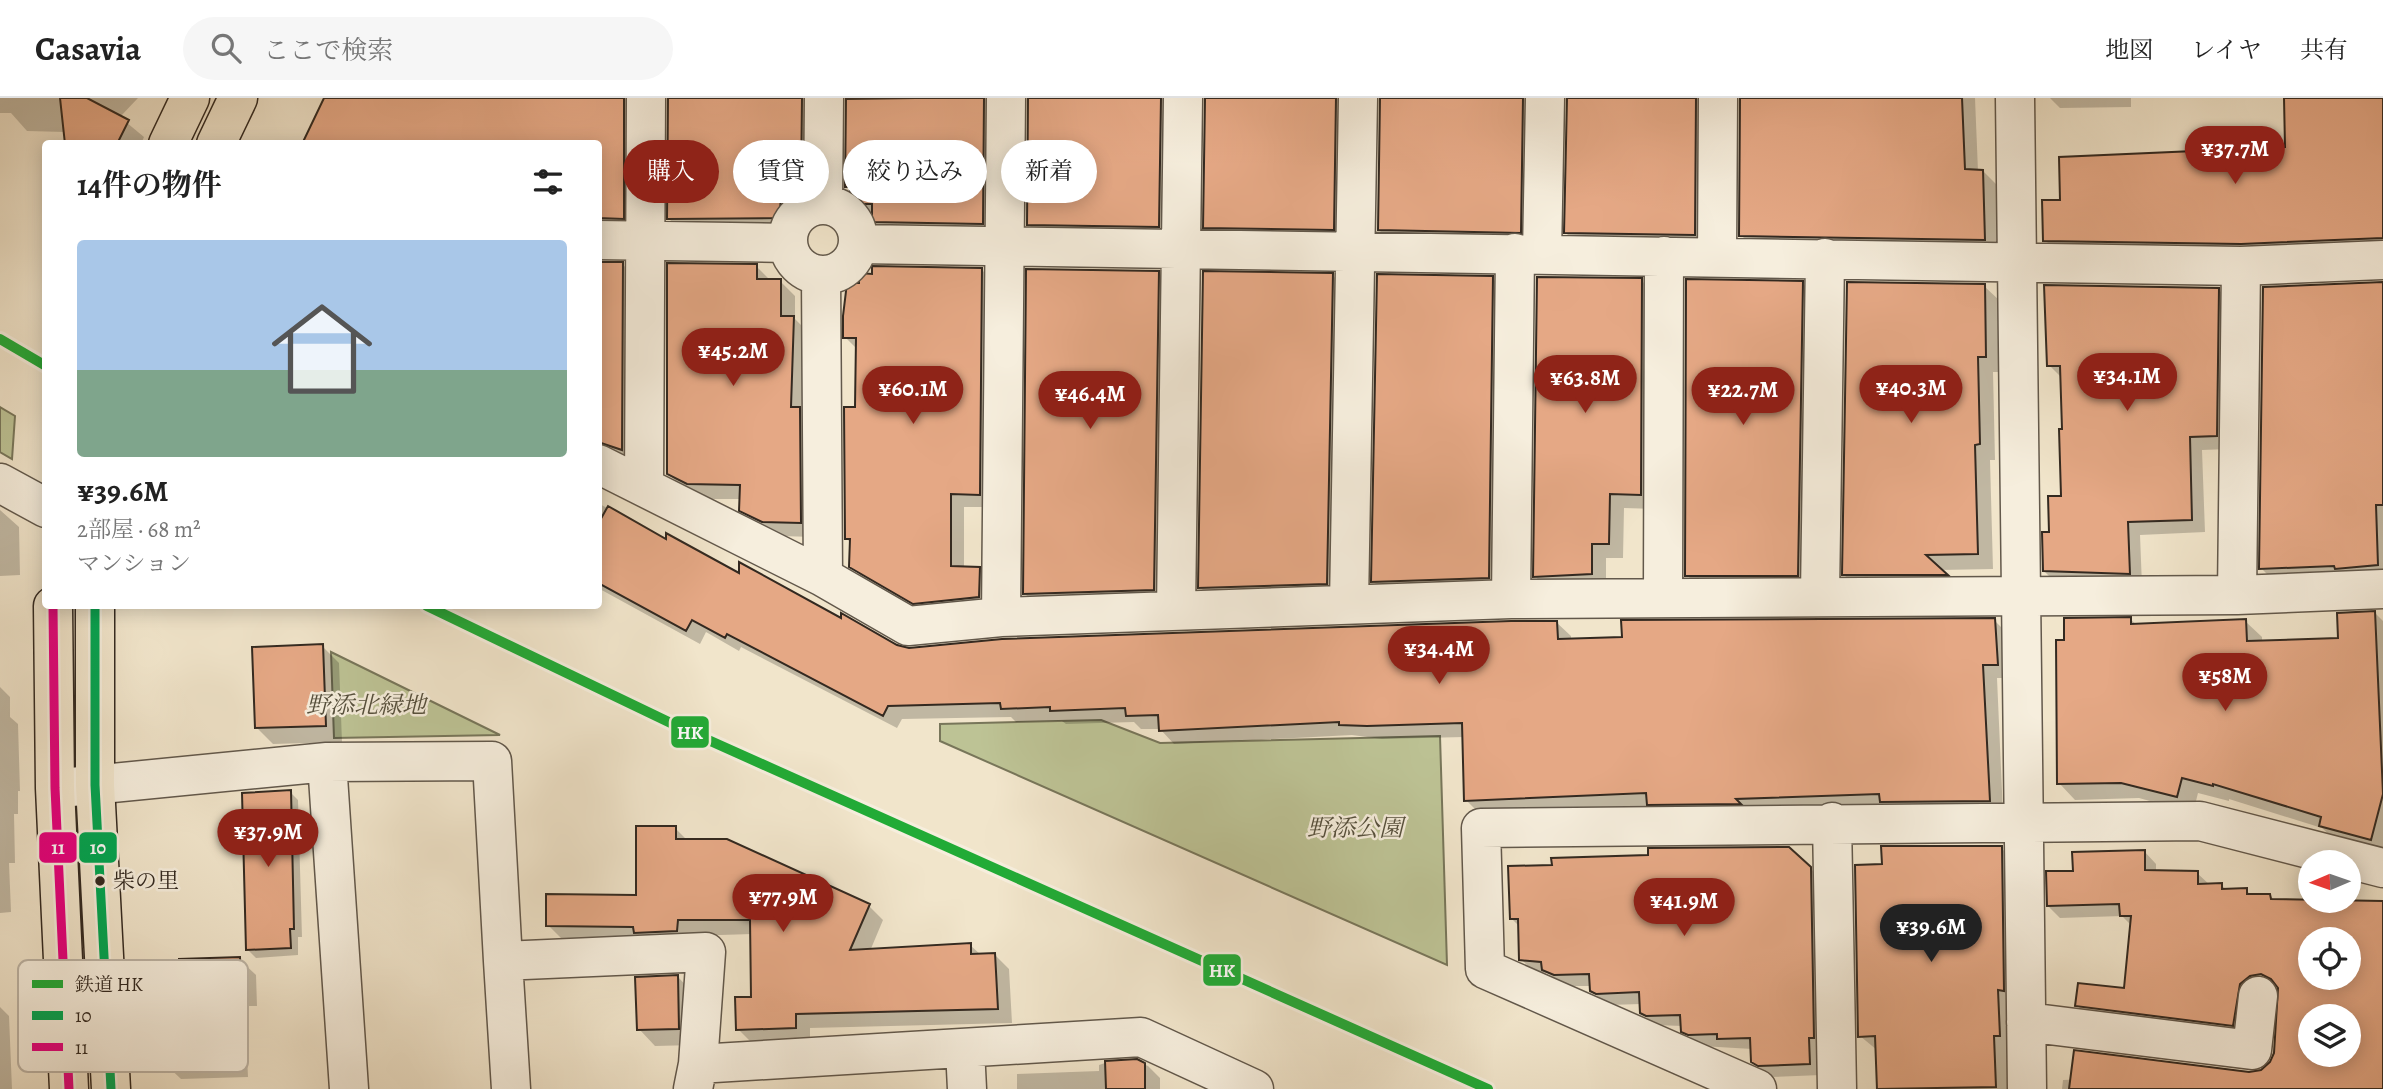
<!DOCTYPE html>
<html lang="ja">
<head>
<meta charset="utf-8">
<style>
	:root { --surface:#fff; --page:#f6f6f6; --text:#222; --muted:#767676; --line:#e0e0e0; --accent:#8f2418 }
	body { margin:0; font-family:Alegreya,"Noto Serif JP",serif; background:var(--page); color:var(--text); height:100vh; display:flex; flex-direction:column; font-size:26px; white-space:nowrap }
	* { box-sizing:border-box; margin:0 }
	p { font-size:23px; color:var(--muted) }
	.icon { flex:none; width:38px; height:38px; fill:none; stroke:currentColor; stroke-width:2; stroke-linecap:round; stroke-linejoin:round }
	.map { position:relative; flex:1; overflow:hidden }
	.drawer { position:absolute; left:42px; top:42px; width:560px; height:469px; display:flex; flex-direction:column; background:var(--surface); border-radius:7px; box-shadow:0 4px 18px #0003 }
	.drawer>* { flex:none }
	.guide { position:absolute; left:623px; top:42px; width:665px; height:63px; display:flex; gap:14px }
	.needle { width:46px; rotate:268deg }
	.controls { position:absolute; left:2298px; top:752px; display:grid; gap:14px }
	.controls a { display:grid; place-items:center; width:63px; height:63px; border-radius:50%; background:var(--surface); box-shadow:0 4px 18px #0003; font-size:35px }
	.price { position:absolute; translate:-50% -60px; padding:0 16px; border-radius:24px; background:var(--accent); color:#fff; font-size:23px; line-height:46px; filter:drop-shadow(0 2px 4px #0008) }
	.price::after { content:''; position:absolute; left:50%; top:42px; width:21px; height:16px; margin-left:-10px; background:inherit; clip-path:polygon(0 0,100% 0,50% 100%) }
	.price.active { background:#222; color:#fff }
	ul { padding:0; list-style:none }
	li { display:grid; align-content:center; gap:14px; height:371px; padding:0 35px }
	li+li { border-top:2px solid var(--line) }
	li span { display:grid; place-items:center; height:217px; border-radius:7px; color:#555 }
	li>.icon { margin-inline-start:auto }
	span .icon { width:126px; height:126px; fill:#fffc; stroke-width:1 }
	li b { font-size:30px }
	h2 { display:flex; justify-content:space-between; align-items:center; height:84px; padding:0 35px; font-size:30px }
	.chip { padding:0 24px; border-radius:32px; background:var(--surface); box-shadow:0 4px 18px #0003; font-size:24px; line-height:63px }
	.chip.active { background:var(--accent); color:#fff }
	header { display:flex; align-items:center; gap:42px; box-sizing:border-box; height:98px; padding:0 35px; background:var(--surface); border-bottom:2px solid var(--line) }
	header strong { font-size:33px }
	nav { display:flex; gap:38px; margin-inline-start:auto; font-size:24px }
	.search { width:490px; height:63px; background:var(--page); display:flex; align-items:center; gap:18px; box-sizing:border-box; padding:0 24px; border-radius:38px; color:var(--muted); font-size:26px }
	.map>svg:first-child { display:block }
	.green { fill:#bdc395; stroke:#78765a; stroke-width:2 }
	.shadow { fill:#0003; fill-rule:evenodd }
	.building { fill:#e5a885; stroke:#332920; stroke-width:2; fill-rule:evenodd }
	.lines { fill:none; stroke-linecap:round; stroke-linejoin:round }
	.minor-casing { stroke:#62584b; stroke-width:41 }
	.major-casing { stroke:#332920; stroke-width:41 }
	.minor { stroke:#f6eedd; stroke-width:38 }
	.major { stroke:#f1e5cb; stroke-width:38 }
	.bus-1-casing { stroke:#f6eedd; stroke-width:14 }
	.bus-2-casing { stroke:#f6eedd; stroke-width:14 }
	.bus-1 { stroke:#00a651; stroke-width:9 }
	.bus-2 { stroke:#e5007d; stroke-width:9 }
	.rail-1-casing { stroke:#f6eedd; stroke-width:16 }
	.rail-1 { stroke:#21ab36; stroke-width:10 }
	.bus-dot { fill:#332920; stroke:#f6eedd; stroke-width:2.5 }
	.labels { text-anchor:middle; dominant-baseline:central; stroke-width:5; stroke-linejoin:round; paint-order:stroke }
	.bus-label { font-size:22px; fill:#332920; stroke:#f6eedd; text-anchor:start }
	.park-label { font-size:24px; font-style:italic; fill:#56503d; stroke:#f6eedd }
	.key { fill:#f6eedd; stroke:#bcb3a4; stroke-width:2 }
	.key-label { font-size:19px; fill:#332920 }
	.line-badge { stroke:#f6eedd; stroke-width:2.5 }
	.badge-label { font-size:19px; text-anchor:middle; font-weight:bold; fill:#fff }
</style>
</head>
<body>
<header>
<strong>Casavia</strong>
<div class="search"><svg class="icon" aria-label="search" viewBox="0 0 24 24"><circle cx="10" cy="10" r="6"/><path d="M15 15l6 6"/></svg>ここで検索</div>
<nav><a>地図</a><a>レイヤ</a><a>共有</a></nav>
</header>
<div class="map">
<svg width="2383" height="991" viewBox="0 0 2383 991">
	<rect width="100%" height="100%" fill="#f1e5cb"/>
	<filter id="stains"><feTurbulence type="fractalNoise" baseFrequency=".00286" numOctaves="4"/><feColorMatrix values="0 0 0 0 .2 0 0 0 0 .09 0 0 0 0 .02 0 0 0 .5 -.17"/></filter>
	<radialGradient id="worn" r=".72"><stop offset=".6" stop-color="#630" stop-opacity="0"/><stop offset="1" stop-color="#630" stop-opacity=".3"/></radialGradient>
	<!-- green -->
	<path class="green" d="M0,309l15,9 -3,43 -12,-7z
		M331,554l169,83 -166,3z
		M1101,622l59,23 280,-7 7,229 -507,-224v-17z"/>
	<!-- shadow -->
	<path class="shadow" d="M0,0h138l-18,19 24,20 -3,7h-75l-1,-12 -38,-1 -16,-18h-11z
		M326,0h318l-7,134 -39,5v-93h-297z
		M670,0h152l-7,102h-21l-1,32h-110l-14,-13z
		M848,0h156l-8,139 -108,-1 -14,-14v-5h-8l-14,-14v-12l-5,-5z
		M1030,0h151l-8,142 -131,-2 -14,-14z
		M1207,0h148l-8,145 -128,-2 -14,-14z
		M1382,0h161l-9,148 -141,-2 -14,-14z
		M1569,0h147l-7,151 -129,-2 -14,-14z
		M1742,0h233l3,73h5l14,14 1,68 -243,-4 -14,-14z
		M2050,0h81v9l-71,1z
		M2286,0h97v155l-323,2 -15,-15 17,-38 225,-53z
		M598,164l24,2 15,14 -1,185 -38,-2z
		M756,168l15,15h9l15,15v23l13,13 7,205 -36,-1 -23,-11 -15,-15v-11h-37l-21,-11 -15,-15z
		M982,172l13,13 -2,224h-29v61l15,1 13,13v28l-64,6 -63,-36 -14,-14v-23l-5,-5 11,-129v-60l-12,-12z
		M1158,174l13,13 -4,317 -129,4 -13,-12z
		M1332,177l15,14 -6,308 -127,5 -14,-15z
		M1492,180l14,14 -3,299 -116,4 -14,-14z
		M1641,182l15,15 -1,214 -31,-1 -1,50h-17v30l-57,3 -14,-15z
		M1802,185l13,12 -5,292 -111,1 -12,-13z
		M2383,186v296l-107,3 -15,-15z
		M1984,188l16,15 1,71h-8l2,88h-5l3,109 -53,1 21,20h-101l-16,-15z
		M2218,191l13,13 -2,147 -27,1 3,82 -65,3 2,51 -85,-2 -13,-13 7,-38 12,-36 -1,-119 -13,-13z
		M598,405l70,39 73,34 168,73 647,-27 15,14v5l423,-21 14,14 3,44h-14l6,136 -341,4 -11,-12 -171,8 -14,-14 -2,-63 -82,2 -30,-4 -178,9 -14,-15h-19l-7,-7 -68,2 -4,-3 -46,1 -5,-5 -109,2 -5,9 -156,-81 -2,4 -33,-19 -6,12 -102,-56z
		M0,412l19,17 1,48 -20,1z
		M2375,515l8,8v233l-46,-12 -15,-14 -93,-29v2l-31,-8 -5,20 -54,-15 -64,2 -16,-17 7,-141 64,-23 7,6 108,-4 17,16v5l78,-3z
		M322,548l17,17 3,79 -69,2 -16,-16z
		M0,589l10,10v20l8,7 2,67h-2v23h-4l1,49h-6l2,49 -11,1z
		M290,694l8,8 4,137h-4v18l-42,3 -8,-8z
		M675,730l13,13 181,65 14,14 -13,31 100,-6 11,10 13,-1 15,15 3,54 -202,5v14l-57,2 -15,-15 15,-31 -1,-64 -189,6 -15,-15 90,-28z
		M2001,750l15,14 -6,227h-131l-2,-39 -17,-14 24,-170z
		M2144,753l12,13v8l41,1 13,12h11l6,5h19l6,6 18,-1 4,5 26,3 83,-3v189h-321l1,-9 199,-9 9,-8 4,-10 5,-65 -6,-2 -12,1 -18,50 -155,-19 -12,-13 48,-15 7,-64 -10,-10 -62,2 -12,-12 27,-34zM2310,842h38v38h-38zM2310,919h38v38h-38z
		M1810,770l12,12 -1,195 -50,2 -18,-15 -1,-13 -51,-3 -18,-15v-5l-29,-1 -12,-12 -1,-9 -32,1 -18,-14v-5h-24l-20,-13 -14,-2 -12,-12 -1,-32 -9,-9z
		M239,861l17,16 1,31h-12l3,71 -67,2 -17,-16 19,-53z
		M678,879l16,17 1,51 -40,1 -16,-17z
		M0,909l9,9 3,73h-12z
		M1137,963l11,5 12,12v11h-143v-15l82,-3v-6l6,-2z"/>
	<!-- building -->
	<path class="building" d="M60,0h27l42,22 -12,24h-52z
		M324,0h300v121l-26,-1v-74h-296z
		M668,0h134l-1,89h-20l-1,31 -113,1z
		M916,0h68l-1,126 -111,-2v-18h-22v-17h-5l1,-88z
		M1028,0h133l-2,129 -132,-2z
		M1205,0h131l-2,132 -131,-2z
		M1380,0h143l-2,135 -143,-3z
		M1567,0h129l-1,137 -131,-2z
		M1740,0h222l3,71 18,1 2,70 -246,-4z
		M2284,0h99v140l-142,6 -198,-3 -1,-41h18l-1,-43 226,-10z
		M598,164h25l-1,188 -24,-8z
		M667,165l90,1v15h24v37h13l-3,91h9l1,116 -39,-1 -23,-11 1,-26 -53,-1 -20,-10z
		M872,168l110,2 -2,227 -29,-1v72l29,1 -1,30 -66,7 -64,-37 1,-28h-5l-1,-132h11l1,-69h-13v-22l4,-33h12v-10l13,1z
		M1026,171l133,2 -5,319 -131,4z
		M1203,173l130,2 -6,311 -129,4z
		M1377,176l116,2 -4,302 -118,4z
		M1537,179l105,1 -1,217 -31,-1 -1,50h-17v30l-59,3z
		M1686,181l117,2 -5,295h-113z
		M1847,184l138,2 1,73h-8l2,87 -5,1 3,109 -52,1 22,20h-106z
		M2383,184v223h-7l2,60 -43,4 -1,-3 -75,3 4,-282z
		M2044,187l175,3 -2,148 -27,1 2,83 -64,2 2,52 -87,-3 -1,-39h7l-1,-36h13l-2,-67h3l-2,-63h-13z
		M608,408l58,33v-6l73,40v-11l102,56v-5l56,32 12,3 93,-9 509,-18h46l1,18 64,-2 -1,-17 374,-2 3,47h-15l7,136 -110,1 -1,-8 -143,5 5,5 -94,1 -1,-12 -182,8 -2,-78 -95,3 -28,-1v-3l-180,9 -1,-16 -32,1 -1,-8 -75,3v-4l-49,2 -1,-6 -112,3 -5,10 -156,-82 -2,4 -33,-18 -6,11 -88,-48v-59z
		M2375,513l8,183 -12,46 -52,-14 2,-9 -108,-33v2l-31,-8 -5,19 -56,-14 -64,1 -1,-144h8v-22l67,-1v7l115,-5 1,22 91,-3 -1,-25z
		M323,546l3,82 -71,2 -3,-81z
		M291,692l3,139h-4l1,19 -45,2 -4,-157z
		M636,728h40v13h51l143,65 -20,46 121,-7v11l24,-1 3,56 -202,5v14l-60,2 -1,-33h16l-1,-77h-72l-1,11 -43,2 -1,-6 -87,-1v-32l90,1z
		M1881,748h121l2,145 -6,-1 2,46h-6l2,51 -119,2 -2,-53 -17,1 -3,-172 27,-1z
		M1789,749l22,20 3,171h-5l1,26 -52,2 -7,-4 -1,-24 -33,1v-5l-29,1 -7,-3 -1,-17 -34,1 -6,-3 -1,-21 -43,2 -6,-3 -1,-17 -35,1 -12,-5 -1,-8 -22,-2 -1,-41h-8l-2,-53 44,-1 -1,-7 97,-3v-7z
		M2145,752v20l53,1v13l24,-1v6l25,-1v6h23l1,5 112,2v188h-314l5,-39 175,22 12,-2 9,-8 4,-9 4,-65 -7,-9 -10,-5 -11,2 -10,8 -7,42 -158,-20 3,-23 46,5 7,-72h-11l-1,-12 -72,2 -1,-35h27l-1,-19zM2310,842h38v38h-38zM2310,919h38v38h-38z
		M240,859l1,33h-12l3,70 -69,3 -3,-54 21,-1 -2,-49z
		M678,877l1,54 -42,1 -2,-53z
		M1137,961l8,4v26h-39l-1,-28z"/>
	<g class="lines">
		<defs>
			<path id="minor" d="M2015,0l12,991
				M823,107l1,-107
				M788 142a35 35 0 1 1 70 0a35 35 0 1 1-70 0Z
				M598,142l190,3
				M858,146l1383,22 142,-6
				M1542,156l3,-156
				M1717,158l1,-158
				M821,178l2,301
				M598,366l225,113 85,49 93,-9 510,-18 726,-4 146,-6
				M0,385l46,25
				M644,388l2,-388
				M1820,497l5,-337
				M2237,497l4,-329
				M1663,499l1,-341
				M1511,501l4,-346
				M1349,506l9,-506
				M1176,512l7,-512
				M1001,519l5,-519
				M327,664l22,327
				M61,690l266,-26 165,-1 11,200 203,-9 -8,112 -5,25
				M1832,724l5,267
				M503,863l8,128
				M2026,924l226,28 6,-54
				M965,951l2,40
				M698,966l443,-27 113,52
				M1757,991l-272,-120 -4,-141 719,-7 183,47"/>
			<path id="major" d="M168,46l22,-46
				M216,46l22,-46
				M53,508l2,182 14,301
				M95,508v179l16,304"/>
		</defs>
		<!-- minor casing -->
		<use href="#minor" class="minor-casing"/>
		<!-- major casing -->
		<use href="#major" class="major-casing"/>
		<!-- minor -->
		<use href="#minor" class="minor"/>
		<!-- major -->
		<use href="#major" class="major"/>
		<defs>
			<path id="bus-1" d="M95,508v179l16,304"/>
			<path id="bus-2" d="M53,508l2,182 14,301"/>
		</defs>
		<!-- bus-1 casing -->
		<use href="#bus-1" class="bus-1-casing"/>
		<!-- bus-2 casing -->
		<use href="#bus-2" class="bus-2-casing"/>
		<!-- bus-1 -->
		<use href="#bus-1" class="bus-1"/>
		<!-- bus-2 -->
		<use href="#bus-2" class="bus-2"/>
		<defs>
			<path id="rail-1" d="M0,241l46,27
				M427,508l250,120 811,363"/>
		</defs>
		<!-- rail-1 casing -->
		<use href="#rail-1" class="rail-1-casing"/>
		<!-- rail-1 -->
		<use href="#rail-1" class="rail-1"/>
	</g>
	<!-- markers -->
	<circle class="bus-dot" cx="100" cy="783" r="6"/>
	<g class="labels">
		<!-- bus labels -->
		<g class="bus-label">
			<text x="113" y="783">柴の里</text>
		</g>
		<!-- park labels -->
		<g class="park-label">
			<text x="366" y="607">野添北緑地</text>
			<text x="1355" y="730">野添公園</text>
		</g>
	</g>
	<!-- legend -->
	<rect x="18" y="862" width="230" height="112" rx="10" class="key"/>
	<rect x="32" y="882" width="31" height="8" fill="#21ab36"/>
	<rect x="32" y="913" width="31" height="9" fill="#00a651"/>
	<rect x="32" y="945" width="31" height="8" fill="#e5007d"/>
	<g class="key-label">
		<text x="75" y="893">鉄道 HK</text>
		<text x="75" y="924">10</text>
		<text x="75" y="956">11</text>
	</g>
	<g class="line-badge">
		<rect x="670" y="617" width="40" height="34" rx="7" fill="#21ab36"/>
		<rect x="38" y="733" width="40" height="33" rx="7" fill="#e5007d"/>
		<rect x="78" y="733" width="40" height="33" rx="7" fill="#00a651"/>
		<rect x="1202" y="855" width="40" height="34" rx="7" fill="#21ab36"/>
	</g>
	<g class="badge-label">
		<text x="690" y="641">HK</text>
		<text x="58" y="756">11</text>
		<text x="98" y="756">10</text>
		<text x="1222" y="879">HK</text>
	</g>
	<rect width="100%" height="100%" filter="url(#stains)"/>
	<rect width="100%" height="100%" fill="url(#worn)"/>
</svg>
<div class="controls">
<a><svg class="needle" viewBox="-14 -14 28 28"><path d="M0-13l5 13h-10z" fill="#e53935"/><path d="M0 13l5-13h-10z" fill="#767676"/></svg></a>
<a><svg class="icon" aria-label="locate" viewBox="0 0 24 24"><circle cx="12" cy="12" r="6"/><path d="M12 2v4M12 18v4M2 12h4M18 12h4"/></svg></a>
<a><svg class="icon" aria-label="layers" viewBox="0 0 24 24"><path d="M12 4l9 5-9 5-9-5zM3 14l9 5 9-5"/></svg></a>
</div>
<b class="price" style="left:2235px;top:88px">¥37.7M</b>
<b class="price" style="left:733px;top:290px">¥45.2M</b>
<b class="price" style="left:2127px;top:315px">¥34.1M</b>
<b class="price" style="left:1585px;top:317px">¥63.8M</b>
<b class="price" style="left:1911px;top:327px">¥40.3M</b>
<b class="price" style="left:913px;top:328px">¥60.1M</b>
<b class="price" style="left:1743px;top:329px">¥22.7M</b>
<b class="price" style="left:1090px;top:333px">¥46.4M</b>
<b class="price" style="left:1439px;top:588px">¥34.4M</b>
<b class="price" style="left:2225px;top:615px">¥58M</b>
<b class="price" style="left:268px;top:771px">¥37.9M</b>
<b class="price" style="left:783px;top:836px">¥77.9M</b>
<b class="price" style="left:1684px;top:840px">¥41.9M</b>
<b class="price active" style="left:1931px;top:866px">¥39.6M</b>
<div class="guide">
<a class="chip active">購入</a>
<a class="chip">賃貸</a>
<a class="chip">絞り込み</a>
<a class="chip">新着</a>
</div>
<section class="drawer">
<h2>14件の物件<svg class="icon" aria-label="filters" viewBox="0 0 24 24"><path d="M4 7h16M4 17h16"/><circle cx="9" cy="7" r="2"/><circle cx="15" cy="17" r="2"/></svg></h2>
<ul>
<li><span style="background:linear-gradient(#a9c7e8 60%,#7fa58c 0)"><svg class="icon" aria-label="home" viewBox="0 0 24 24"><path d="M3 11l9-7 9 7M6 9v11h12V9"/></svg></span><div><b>¥39.6M</b><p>2部屋 · 68 m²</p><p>マンション</p></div></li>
</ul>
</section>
</div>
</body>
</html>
